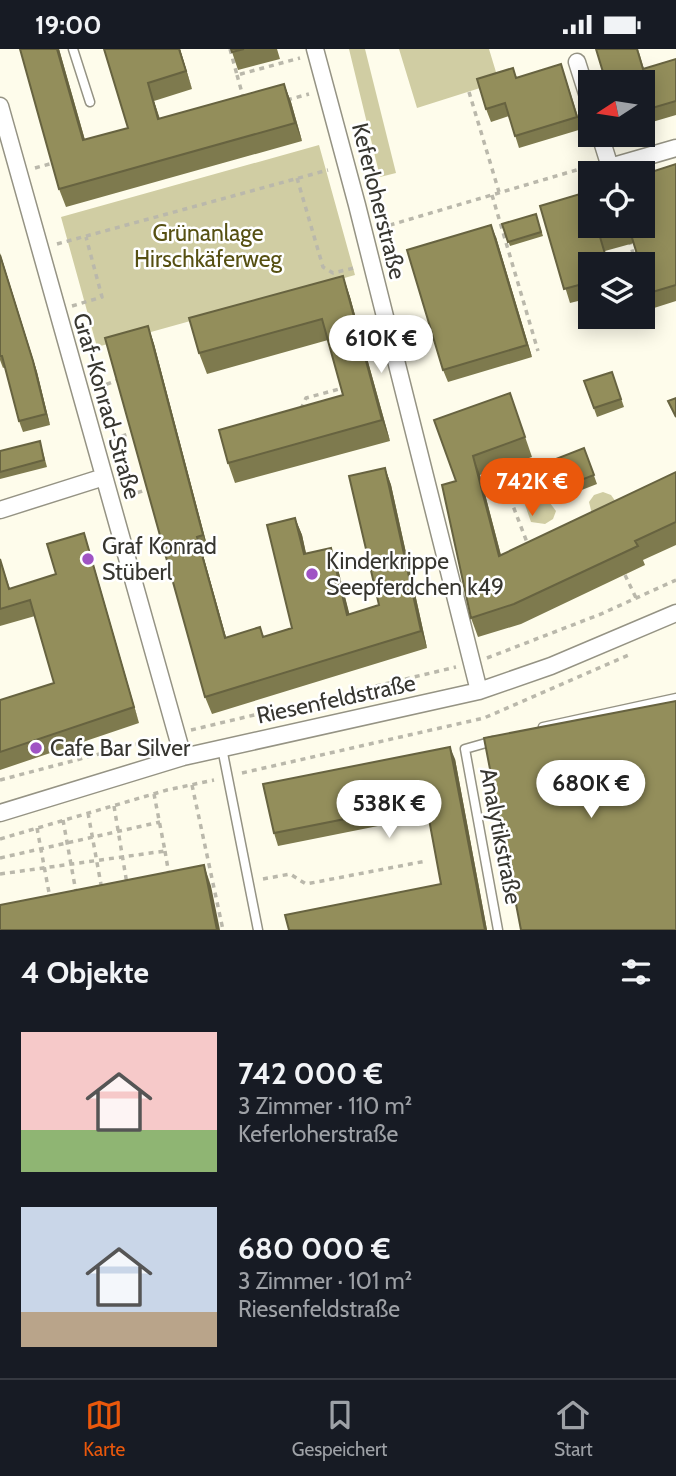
<!DOCTYPE html>
<html lang="de">
<head>
<meta charset="utf-8">
<style>
	:root { --surface:#171b24; --page:#20242c; --text:#f1f3f6; --muted:#9ea1a6; --line:#363941; --accent:#ea580c }
	body { margin:0; font-family:Cabin,sans-serif; background:var(--page); color:var(--text); height:100vh; display:flex; flex-direction:column; font-size:26px; white-space:nowrap }
	* { box-sizing:border-box; margin:0 }
	p { font-size:23px; color:var(--muted) }
	.icon { flex:none; width:38px; height:38px; fill:none; stroke:currentColor; stroke-width:2; stroke-linecap:round; stroke-linejoin:round }
	.map { position:relative; height:881px; overflow:hidden }
	.details { display:flex; flex-direction:column; background:var(--surface); flex:1 }
	.details>* { flex:none }
	.needle { width:46px; rotate:258deg }
	.tools { position:absolute; left:578px; top:21px; display:grid; gap:14px }
	.tools a { display:grid; place-items:center; width:77px; height:77px; border-radius:0px; background:var(--surface); box-shadow:0 4px 18px #0003; font-size:35px }
	.price { position:absolute; translate:-50% -60px; padding:0 16px; border-radius:24px; background:#fff; color:#222; font-size:23px; line-height:46px; filter:drop-shadow(0 2px 4px #0008) }
	.price::after { content:''; position:absolute; left:50%; top:42px; width:21px; height:16px; margin-left:-10px; background:inherit; clip-path:polygon(0 0,100% 0,50% 100%) }
	.price.current { background:var(--accent); color:#fff }
	ul { padding:0; list-style:none }
	li { display:flex; align-items:center; gap:21px; height:175px; padding:0 21px }
	li span { display:grid; place-items:center; flex:none; width:196px; height:140px; border-radius:0px; color:#555 }
	li>.icon { margin-inline-start:auto }
	span .icon { width:84px; height:84px; fill:#fffc; stroke-width:1 }
	li b { font-size:30px }
	h2 { display:flex; justify-content:space-between; align-items:center; height:84px; padding:0 21px; font-size:30px }
	.status { display:flex; justify-content:space-between; align-items:center; height:49px; padding:0 35px; background:var(--surface); direction:ltr }
	.status svg { height:19px; fill:currentColor }
	.dock { display:flex; justify-content:space-around; align-items:center; height:98px; border-top:2px solid var(--line); background:var(--surface); font-size:19px; color:var(--muted) }
	.dock a { display:grid; justify-items:center; gap:4px }
	.dock .current { color:var(--accent) }
	.map>svg:first-child { display:block }
	.green { fill:#d0cda3 }
	.lines { fill:none; stroke-linecap:round; stroke-linejoin:round }
	.service-casing { stroke:#959384; stroke-width:11 }
	.minor-casing { stroke:#959384; stroke-width:19 }
	.path { stroke:#bab8ab; stroke-width:3.5; stroke-dasharray:5 5; stroke-linecap:butt }
	.service { stroke:#fff; stroke-width:8 }
	.minor { stroke:#fff; stroke-width:16 }
	.wall { fill:#7e7a4e }
	.shaded-wall { fill:#676340 }
	.building { fill:#938e5b; stroke:#676340; stroke-width:2 }
	.poi-dot { fill:#a053c4; stroke:#fff; stroke-width:2.5 }
	.labels { text-anchor:middle; dominant-baseline:central; stroke-width:5; stroke-linejoin:round; paint-order:stroke }
	.street-label { font-size:23px; fill:#373630; stroke:#fff }
	.park-label { font-size:23px; fill:#565012; stroke:#fff }
	.poi-label { font-size:23px; fill:#373630; stroke:#fff; text-anchor:start }
</style>
</head>
<body>
<div class="status"><b>19:00</b><svg viewBox="0 0 49 12"><path d="M0 12V9h3v3zM5 12V6h3v6zM10 12V3h3v9zM15 12V0h3v12zM26 1h20v11H26zM47 4h2v5h-2z"/></svg></div>
<div class="map">
<svg width="676" height="881" viewBox="0 0 676 881">
	<rect width="100%" height="100%" fill="#fefceb"/>
	<!-- green -->
	<path class="green" d="M349,0h16l31,124 -16,4z
		M399,0h90l10,33 -82,26z
		M319,96l36,130 -258,72 -36,-130z
		M533,440l8,2 15,20 -3,8 -8,5 -14,-2 -9,-26z
		M603,443l8,3 5,7 -24,12 -3,-12 5,-7z"/>
	<g class="lines">
		<defs>
			<path id="service" d="M73,0l17,53
				M543,678l133,-29
				M493,692l-28,8 33,181
				M222,699l36,182"/>
			<path id="minor" d="M315,0l42,156 122,486
				M577,13l13,41
				M0,57l183,651
				M600,86l10,32 66,-19
				M0,461l104,-33
				M0,764l183,-56 296,-66 72,-25 125,-53"/>
		</defs>
		<!-- service casing -->
		<use href="#service" class="service-casing"/>
		<!-- minor casing -->
		<use href="#minor" class="minor-casing"/>
		<!-- path -->
		<path class="path" d="M230,0l7,26 63,-17
			M237,26l7,25
			M469,43l30,100
			M287,51l22,-6
			M35,119l18,-5
			M297,129l26,89 10,6 21,-5
			M492,146l46,156
			M380,179l210,-62
			M629,191l4,13 6,-2
			M57,195l271,-74
			M72,257l30,-9 -16,-60
			M97,339l21,-8
			M301,360l5,-11 37,-10
			M112,390l20,-6
			M505,436l30,-4
			M480,442l25,-6 23,60
			M128,447l20,-7
			M625,526l11,23
			M487,609l114,-44 75,-34
			M191,681l265,-63
			M242,724l242,-55 147,-64
			M0,731l160,-42
			M192,736l31,145
			M114,757l13,78
			M88,764l14,77
			M63,771l13,72
			M37,779l13,70
			M0,790l167,-49 47,-10
			M165,802l4,24
			M0,809l160,-36
			M0,825l165,-23 -11,-57
			M263,830l27,-5 16,10 120,-23"/>
		<!-- service -->
		<use href="#service" class="service"/>
		<!-- minor -->
		<use href="#minor" class="minor"/>
	</g>
	<!-- wall -->
	<path class="wall" d="M20,0h39l26,91 43,-12 -24,-79h76l12,40 -38,12 6,18 124,-35 7,18 11,39 -236,66 -7,-18z
		M231,0h46l3,10 -42,11z
		M638,0l6,20 32,-10v56l-34,10v-43z
		M565,27l17,53 -63,19 -10,-32 -18,6 -5,-13 31,-31z
		M676,115v137l-22,7 -20,-65 -29,8 -15,13v34l-20,5 -30,-97z
		M536,165l7,22 -33,10 -8,-22z
		M496,188l36,120 -84,25 -5,-12z
		M0,204l37,119 13,53 -27,7 -4,-11 -14,-54 -2,1 -3,-8z
		M343,227l7,21 40,144 -155,42 -7,-20 115,-68 -15,-55 -121,34 -8,-21z
		M148,277l6,18 55,209 -6,2 23,82h37l29,-9 3,-110 7,17 4,19 25,-6 6,17 12,49 30,-9 6,-137 6,17 36,163 -215,66 -7,-17z
		M612,323l12,35 -27,10 -13,-36z
		M510,344l22,64 -52,18 21,80 175,-83v73l-33,15 2,5 -124,59 -43,13 -7,-19 -15,-137z
		M40,392l7,26 -47,12v-28z
		M584,399l13,36 -41,16 -13,-36z
		M89,500l50,174 -139,47v-70l54,-17 -19,-67 -35,10v-67l10,30 46,-15z
		M455,710l32,171h-198l152,-46 -13,-68 -150,30 -4,-13z"/>
	<!-- shaded-wall -->
	<path class="shaded-wall" d="M57,0h2l31,109 -7,-18z
		M179,0h1l12,40 -6,-18z
		M148,34l6,18 11,36 -7,-18z
		M284,35l7,18 11,39 -7,-18z
		M491,176l5,12 36,120 -5,-12z
		M0,204l37,119 13,53 -4,-11z
		M343,227l7,21 40,144 -8,-21z
		M148,277l6,18 55,209 -6,-18z
		M473,407l7,19 26,100 -7,-19z
		M385,419l6,17 36,163 -6,-17z
		M295,469l7,17 8,36 -6,-17z
		M84,484l5,16 50,174 -5,-16z
		M197,488l6,18 28,100 -6,-17z
		M331,499l6,17 17,67 -7,-17z
		M450,698l5,12 32,171h-2z
		M204,816l7,21 9,44h-3z"/>
	<!-- building -->
	<path class="building" d="M20,0h37l26,91 45,-12 -24,-79h75l7,22 -38,12 10,36 126,-35 11,39 -236,66z
		M231,0h13l-12,3z
		M596,0h41l6,20 33,-10v42l-34,10v-29h-36z
		M561,15l16,53 -62,19 -10,-33 -19,6 -9,-30 36,-11 3,10z
		M676,115v121l-27,8 -7,-22v-7h-2l-11,-36 -29,9 8,27h-18v18l-26,7 -24,-83 50,-15v35h52v-51z
		M536,165l5,18 -33,10 -6,-18z
		M491,176l36,120 -84,25 -36,-120z
		M0,206l33,106 13,53 -27,7 -17,-65h-2z
		M343,227l39,144 -154,43 -9,-33 124,-35 -21,-76 -123,34 -10,-35z
		M148,277l55,209 -6,2 28,101 35,-11 3,10 29,-9 -25,-103 28,-7 9,36 27,-6 16,67 32,-10 -30,-129 36,-8 36,163 -216,66 -100,-359z
		M612,323l9,27 -27,9 -10,-27z
		M510,344l15,44 -52,19 26,100 177,-84v50l-41,19 3,5 -124,58 -43,14 -29,-133 14,-4 -22,-61z
		M676,349v19l-8,-16z
		M40,392l4,19 -44,12v-21z
		M584,399l10,27 -41,16 -10,-27z
		M84,484l50,174 -134,45v-52l54,-17 -24,-83 -30,9v-50l9,30 47,-15 -9,-30z
		M676,652v229h-155l-37,-192z
		M450,698l35,183h-196l-4,-15 156,-31 -15,-81 -152,30 -11,-49z
		M204,816l13,65h-217v-25z"/>
	<!-- markers -->
	<g class="poi-dot">
		<circle cx="88" cy="510" r="7"/>
		<circle cx="312" cy="525" r="7"/>
		<circle cx="36" cy="699" r="7"/>
	</g>
	<g class="labels">
		<!-- street labels -->
		<g class="street-label">
			<text transform="translate(379 152) rotate(76)">Keferloherstraße</text>
			<text transform="translate(107 357) rotate(74)">Graf-Konrad-Straße</text>
			<text transform="translate(336 650) rotate(-12)">Riesenfeldstraße</text>
			<text transform="translate(501 787) rotate(79)">Analytikstraße</text>
		</g>
		<!-- park labels -->
		<g class="park-label">
			<text x="208" y="184">Grünanlage<tspan x="208" dy="26">Hirschkäferweg</tspan></text>
		</g>
		<!-- poi labels -->
		<g class="poi-label">
			<text x="102" y="497">Graf Konrad<tspan x="102" dy="26">Stüberl</tspan></text>
			<text x="326" y="512">Kinderkrippe<tspan x="326" dy="26">Seepferdchen k49</tspan></text>
			<text x="50" y="699">Cafe Bar Silver</text>
		</g>
	</g>
</svg>
<div class="tools">
<a><svg class="needle" viewBox="-14 -14 28 28"><path d="M0-13l5 13h-10z" fill="#e53935"/><path d="M0 13l5-13h-10z" fill="#9ea1a6"/></svg></a>
<a><svg class="icon" aria-label="locate" viewBox="0 0 24 24"><circle cx="12" cy="12" r="6"/><path d="M12 2v4M12 18v4M2 12h4M18 12h4"/></svg></a>
<a><svg class="icon" aria-label="layers" viewBox="0 0 24 24"><path d="M12 4l9 5-9 5-9-5zM3 14l9 5 9-5"/></svg></a>
</div>
<b class="price" style="left:381px;top:326px">610K €</b>
<b class="price current" style="left:532px;top:469px">742K €</b>
<b class="price" style="left:591px;top:771px">680K €</b>
<b class="price" style="left:389px;top:791px">538K €</b>
</div>
<section class="details">
<h2>4 Objekte<svg class="icon" aria-label="filters" viewBox="0 0 24 24"><path d="M4 7h16M4 17h16"/><circle cx="9" cy="7" r="2"/><circle cx="15" cy="17" r="2"/></svg></h2>
<ul>
<li><span style="background:linear-gradient(#f6c9c9 70%,#8fb573 0)"><svg class="icon" aria-label="home" viewBox="0 0 24 24"><path d="M3 11l9-7 9 7M6 9v11h12V9"/></svg></span><div><b>742 000 €</b><p>3 Zimmer · 110 m²</p><p>Keferloherstraße</p></div></li>
<li><span style="background:linear-gradient(#c9d6e8 75%,#b9a48a 0)"><svg class="icon" aria-label="home" viewBox="0 0 24 24"><path d="M3 11l9-7 9 7M6 9v11h12V9"/></svg></span><div><b>680 000 €</b><p>3 Zimmer · 101 m²</p><p>Riesenfeldstraße</p></div></li>
</ul>
</section>
<nav class="dock">
<a class="current"><svg class="icon" aria-label="map" viewBox="0 0 24 24"><path d="M3 6l6-2 6 2 6-2v14l-6 2-6-2-6 2zM9 4v14M15 6v14"/></svg>Karte</a>
<a><svg class="icon" aria-label="saved" viewBox="0 0 24 24"><path d="M7 4h10v16l-5-4-5 4z"/></svg>Gespeichert</a>
<a><svg class="icon" aria-label="home" viewBox="0 0 24 24"><path d="M3 11l9-7 9 7M6 9v11h12V9"/></svg>Start</a>
</nav>
</body>
</html>
